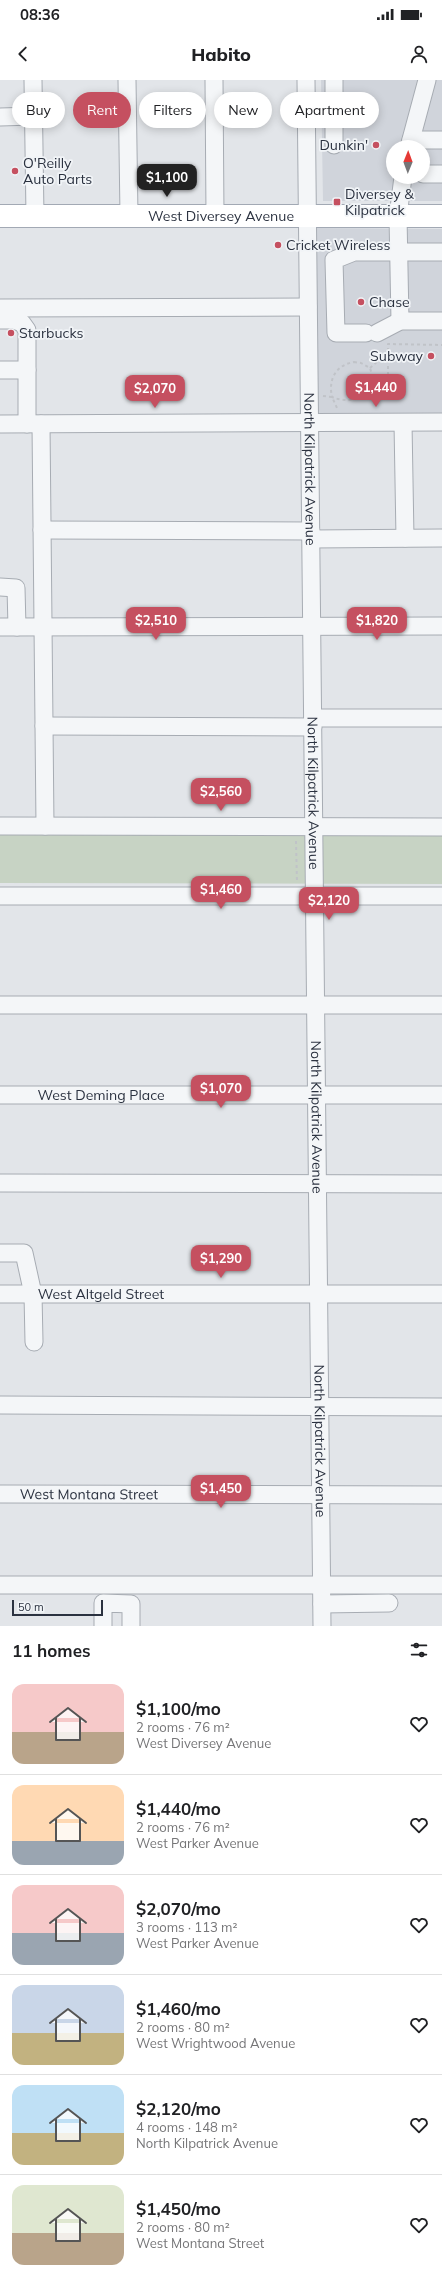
<!DOCTYPE html>
<html lang="en">
<head>
<meta charset="utf-8">
<style>
	:root { --surface:#fff; --page:#f6f6f6; --text:#202124; --muted:#757577; --line:#e0e0e0; --accent:#c55060 }
	body { margin:0; font-family:Mulish,sans-serif; background:var(--page); color:var(--text); height:100vh; display:flex; flex-direction:column; font-size:15px; white-space:nowrap }
	* { box-sizing:border-box; margin:0 }
	p { font-size:13px; color:var(--muted) }
	.icon { flex:none; width:22px; height:22px; fill:none; stroke:currentColor; stroke-width:2; stroke-linecap:round; stroke-linejoin:round }
	.map { position:relative; height:1546px; overflow:hidden }
	.drawer { display:flex; flex-direction:column; background:var(--surface); flex:1 }
	.drawer>* { flex:none }
	.banner { position:absolute; left:12px; top:12px; width:418px; height:36px; display:flex; gap:8px }
	.needle { width:26px; rotate:1deg }
	.controls { position:absolute; left:386px; top:60px; display:grid; gap:8px }
	.controls a { display:grid; place-items:center; width:44px; height:44px; border-radius:50%; background:var(--surface); box-shadow:0 2px 10px #0003; font-size:20px }
	.scale { position:absolute; left:12px; bottom:10px; width:91px; box-sizing:border-box; padding-left:4px; border:2px solid #2b3240; border-top:0; font-size:11px; line-height:14px; white-space:nowrap; color:#2b3240; -webkit-text-stroke:3px #f1f4f7; paint-order:stroke }
	.price { position:absolute; translate:-50% -34px; padding:0 9px; border-radius:8px; background:var(--accent); color:#fff; font-size:13px; line-height:26px; filter:drop-shadow(0 1px 2px #0008) }
	.price::after { content:''; position:absolute; left:50%; top:24px; width:12px; height:9px; margin-left:-6px; background:inherit; clip-path:polygon(0 0,100% 0,50% 100%) }
	.price.selected { background:#222; color:#fff }
	ul { padding:0; list-style:none }
	li { display:flex; align-items:center; gap:12px; height:100px; padding:0 12px }
	li+li { border-top:1px solid var(--line) }
	li span { display:grid; place-items:center; flex:none; width:112px; height:80px; border-radius:12px; color:#555 }
	li>.icon { margin-inline-start:auto }
	span .icon { width:48px; height:48px; fill:#fffc; stroke-width:1 }
	li b { font-size:17px }
	h2 { display:flex; justify-content:space-between; align-items:center; height:48px; padding:0 12px; font-size:17px }
	.tag { padding:0 14px; border-radius:18px; background:var(--surface); box-shadow:0 2px 10px #0003; font-size:14px; line-height:36px }
	.tag.selected { background:var(--accent); color:#fff }
	.status { display:flex; justify-content:space-between; align-items:center; height:28px; padding:0 20px; background:var(--surface); direction:ltr }
	.status svg { height:11px; fill:currentColor }
	header { display:flex; justify-content:space-between; align-items:center; height:52px; padding:0 12px; background:var(--surface); font-size:18px; font-weight:800 }
	.map>svg:first-child { display:block }
	.built { fill:#d0d4db; fill-rule:evenodd }
	.green { fill:#c7d3c4 }
	.lines { fill:none; stroke-linecap:round; stroke-linejoin:round }
	.minor-casing { stroke:#a7acb3; stroke-width:19 }
	.major-casing { stroke:#a2a9b4; stroke-width:24 }
	.path { stroke:#c0c3c8; stroke-width:2; stroke-dasharray:3 3; stroke-linecap:butt }
	.minor { stroke:#f4f6f8; stroke-width:17 }
	.major { stroke:#fff; stroke-width:22 }
	.poi-dot { fill:#c55060; stroke:#f1f4f7; stroke-width:1.5 }
	.labels { text-anchor:middle; dominant-baseline:central; stroke-width:3.5; stroke-linejoin:round; paint-order:stroke }
	.poi-label { font-size:14px; fill:#2b3240; stroke:#f1f4f7; text-anchor:start }
	.street-label { font-size:14px; fill:#2b3240; stroke:#f1f4f7 }
</style>
</head>
<body>
<div class="status"><b>08:36</b><svg viewBox="0 0 49 12"><path d="M0 12V9h3v3zM5 12V6h3v6zM10 12V3h3v9zM15 12V0h3v12zM26 1h20v11H26zM47 4h2v5h-2z"/></svg></div>
<header><svg class="icon" aria-label="back" viewBox="0 0 24 24"><path d="M15 5l-7 7 7 7"/></svg>Habito<svg class="icon" aria-label="person" viewBox="0 0 24 24"><circle cx="12" cy="8" r="4"/><path d="M4 21q1-7 8-7t8 7"/></svg></header>
<div class="map">
<svg width="442" height="1546" viewBox="0 0 442 1546">
	<rect width="100%" height="100%" fill="#e2e5e9"/>
	<!-- built -->
	<path class="built" d="M321,0h121v121h-119zM393,67h30v30h-30z
		M316,148l126,1v184l-125,1z"/>
	<!-- green -->
	<path class="green" d="M0,753l442,1v50l-442,-1z"/>
	<g class="lines">
		<defs>
			<g id="minor">
				<path d="M33,0l2,136"/>
				<path d="M127,0l2,135"/>
				<path d="M214,0l1,135"/>
				<path id="s1" d="M306,0l16,1546"/>
				<path d="M334,0v65"/>
				<path d="M0,37l34,-1"/>
				<path d="M411,60h31"/>
				<path d="M409,67l18,-67"/>
				<path d="M423,94h19"/>
				<path d="M0,228l308,-1"/>
				<path d="M0,240h14l8,3 5,7v40"/>
				<path d="M400,241l-2,-105 5,-39"/>
				<path d="M366,253h-30l-2,-73 20,-8h88"/>
				<path d="M377,253l23,-12h42"/>
				<path d="M0,290h27v54"/>
				<path d="M403,343l2,115"/>
				<path d="M0,344l442,-2"/>
				<path d="M41,344l4,402"/>
				<path d="M42,450l269,1"/>
				<path d="M311,459l131,-1"/>
				<path d="M0,507l16,1 1,39"/>
				<path d="M0,547l442,-1"/>
				<path d="M313,638h129"/>
				<path d="M44,646l269,1"/>
				<path d="M0,746l442,1"/>
				<path d="M0,816h442"/>
				<path d="M0,925h442"/>
				<path id="s2" d="M0,1015h442"/>
				<path d="M0,1103l442,1"/>
				<path d="M0,1173h24l9,41 1,48"/>
				<path id="s3" d="M0,1214h442"/>
				<path d="M0,1325l442,2"/>
				<path id="s4" d="M0,1414l442,1"/>
				<path d="M0,1505h442"/>
				<path d="M322,1524l67,-1"/>
				<path d="M103,1546v-23l28,1v22"/>
			</g>
			<g id="major">
				<path id="s5" d="M0,136h442"/>
			</g>
		</defs>
		<!-- minor casing -->
		<use href="#minor" class="minor-casing"/>
		<!-- major casing -->
		<use href="#major" class="major-casing"/>
		<!-- path -->
		<path class="path" d="M354,282l7,1 9,5c9,26 -17,38 -38,29 -4,-18 4,-32 22,-35z
			M370,288l17,-15
			M388,301v-37l54,1
			M323,316l9,1 5,11
			M296,761l1,42"/>
		<!-- minor -->
		<use href="#minor" class="minor"/>
		<!-- major -->
		<use href="#major" class="major"/>
	</g>
	<!-- markers -->
	<g class="poi-dot">
		<circle cx="376" cy="65" r="4"/>
		<circle cx="15" cy="91" r="4"/>
		<rect x="333" y="118" width="8" height="8" rx="2"/>
		<circle cx="278" cy="165" r="4"/>
		<circle cx="361" cy="222" r="4"/>
		<circle cx="11" cy="253" r="4"/>
		<circle cx="431" cy="276" r="4"/>
	</g>
	<g class="labels">
		<!-- poi labels -->
		<g class="poi-label">
			<text x="368" y="65" text-anchor="end">Dunkin'</text>
			<text x="23" y="83">O'Reilly<tspan x="23" dy="16">Auto Parts</tspan></text>
			<text x="345" y="114">Diversey &amp;<tspan x="345" dy="16">Kilpatrick</tspan></text>
			<text x="286" y="165">Cricket Wireless</text>
			<text x="369" y="222">Chase</text>
			<text x="19" y="253">Starbucks</text>
			<text x="423" y="276" text-anchor="end">Subway</text>
		</g>
		<!-- street labels -->
		<g class="street-label">
			<text stroke="none"><textPath href="#s5" startOffset="221">West Diversey Avenue</textPath></text>
			<text stroke="none"><textPath href="#s1" startOffset="389">North Kilpatrick Avenue</textPath></text>
			<text stroke="none"><textPath href="#s1" startOffset="713">North Kilpatrick Avenue</textPath></text>
			<text stroke="none"><textPath href="#s2" startOffset="101">West Deming Place</textPath></text>
			<text stroke="none"><textPath href="#s1" startOffset="1037">North Kilpatrick Avenue</textPath></text>
			<text stroke="none"><textPath href="#s3" startOffset="101">West Altgeld Street</textPath></text>
			<text stroke="none"><textPath href="#s1" startOffset="1361">North Kilpatrick Avenue</textPath></text>
			<text stroke="none"><textPath href="#s4" startOffset="89">West Montana Street</textPath></text>
		</g>
	</g>
</svg>
<div class="controls">
<a><svg class="needle" viewBox="-14 -14 28 28"><path d="M0-13l5 13h-10z" fill="#e53935"/><path d="M0 13l5-13h-10z" fill="#757577"/></svg></a>
</div>
<div class="scale">50 m</div>
<b class="price selected" style="left:167px;top:118px">$1,100</b>
<b class="price" style="left:376px;top:328px">$1,440</b>
<b class="price" style="left:155px;top:329px">$2,070</b>
<b class="price" style="left:156px;top:561px">$2,510</b>
<b class="price" style="left:377px;top:561px">$1,820</b>
<b class="price" style="left:221px;top:732px">$2,560</b>
<b class="price" style="left:221px;top:830px">$1,460</b>
<b class="price" style="left:329px;top:841px">$2,120</b>
<b class="price" style="left:221px;top:1029px">$1,070</b>
<b class="price" style="left:221px;top:1199px">$1,290</b>
<b class="price" style="left:221px;top:1429px">$1,450</b>
<div class="banner">
<a class="tag">Buy</a>
<a class="tag selected">Rent</a>
<a class="tag">Filters</a>
<a class="tag">New</a>
<a class="tag">Apartment</a>
</div>
</div>
<section class="drawer">
<h2>11 homes<svg class="icon" aria-label="filters" viewBox="0 0 24 24"><path d="M4 7h16M4 17h16"/><circle cx="9" cy="7" r="2"/><circle cx="15" cy="17" r="2"/></svg></h2>
<ul>
<li><span style="background:linear-gradient(#f6c9c9 60%,#b9a48a 0)"><svg class="icon" aria-label="home" viewBox="0 0 24 24"><path d="M3 11l9-7 9 7M6 9v11h12V9"/></svg></span><div><b>$1,100/mo</b><p>2 rooms · 76 m²</p><p>West Diversey Avenue</p></div><svg class="icon" aria-label="heart" viewBox="0 0 24 24"><path d="M12 20l-8-8c-3-5 5-10 8-4 3-6 11-1 8 4z"/></svg></li>
<li><span style="background:linear-gradient(#ffd9b3 70%,#9aa5b1 0)"><svg class="icon" aria-label="home" viewBox="0 0 24 24"><path d="M3 11l9-7 9 7M6 9v11h12V9"/></svg></span><div><b>$1,440/mo</b><p>2 rooms · 76 m²</p><p>West Parker Avenue</p></div><svg class="icon" aria-label="heart" viewBox="0 0 24 24"><path d="M12 20l-8-8c-3-5 5-10 8-4 3-6 11-1 8 4z"/></svg></li>
<li><span style="background:linear-gradient(#f6c9c9 60%,#9aa5b1 0)"><svg class="icon" aria-label="home" viewBox="0 0 24 24"><path d="M3 11l9-7 9 7M6 9v11h12V9"/></svg></span><div><b>$2,070/mo</b><p>3 rooms · 113 m²</p><p>West Parker Avenue</p></div><svg class="icon" aria-label="heart" viewBox="0 0 24 24"><path d="M12 20l-8-8c-3-5 5-10 8-4 3-6 11-1 8 4z"/></svg></li>
<li><span style="background:linear-gradient(#c9d6e8 60%,#c2b280 0)"><svg class="icon" aria-label="home" viewBox="0 0 24 24"><path d="M3 11l9-7 9 7M6 9v11h12V9"/></svg></span><div><b>$1,460/mo</b><p>2 rooms · 80 m²</p><p>West Wrightwood Avenue</p></div><svg class="icon" aria-label="heart" viewBox="0 0 24 24"><path d="M12 20l-8-8c-3-5 5-10 8-4 3-6 11-1 8 4z"/></svg></li>
<li><span style="background:linear-gradient(#bfe0f5 60%,#c2b280 0)"><svg class="icon" aria-label="home" viewBox="0 0 24 24"><path d="M3 11l9-7 9 7M6 9v11h12V9"/></svg></span><div><b>$2,120/mo</b><p>4 rooms · 148 m²</p><p>North Kilpatrick Avenue</p></div><svg class="icon" aria-label="heart" viewBox="0 0 24 24"><path d="M12 20l-8-8c-3-5 5-10 8-4 3-6 11-1 8 4z"/></svg></li>
<li><span style="background:linear-gradient(#dfe7d0 60%,#b9a48a 0)"><svg class="icon" aria-label="home" viewBox="0 0 24 24"><path d="M3 11l9-7 9 7M6 9v11h12V9"/></svg></span><div><b>$1,450/mo</b><p>2 rooms · 80 m²</p><p>West Montana Street</p></div><svg class="icon" aria-label="heart" viewBox="0 0 24 24"><path d="M12 20l-8-8c-3-5 5-10 8-4 3-6 11-1 8 4z"/></svg></li>
</ul>
</section>
</body>
</html>
